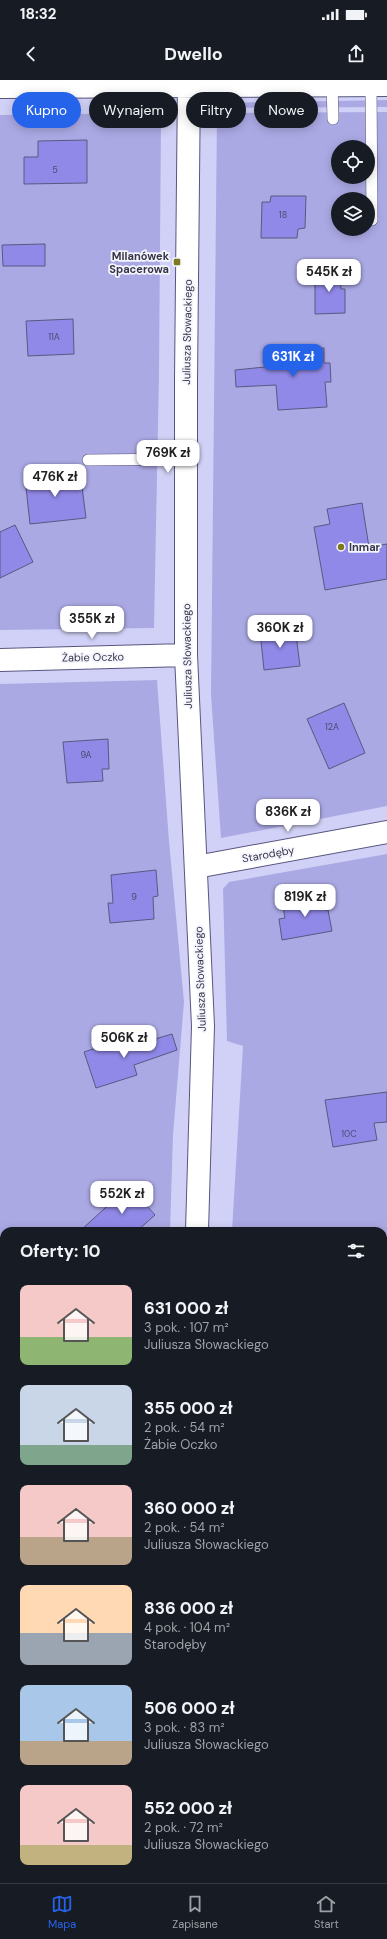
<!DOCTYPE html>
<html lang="pl">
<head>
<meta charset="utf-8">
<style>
	:root { --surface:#171b24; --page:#242831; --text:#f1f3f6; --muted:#9ea1a6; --line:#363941; --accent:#2563eb }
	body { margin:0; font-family:"DM Sans",sans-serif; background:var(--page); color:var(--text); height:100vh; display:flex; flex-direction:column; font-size:15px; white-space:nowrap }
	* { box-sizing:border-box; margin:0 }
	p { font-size:13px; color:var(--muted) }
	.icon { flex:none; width:22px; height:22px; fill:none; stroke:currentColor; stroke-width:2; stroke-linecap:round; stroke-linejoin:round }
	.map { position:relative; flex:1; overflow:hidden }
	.side { position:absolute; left:0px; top:1147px; width:387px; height:656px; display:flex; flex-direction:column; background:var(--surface); border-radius:12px 12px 0 0; box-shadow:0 2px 10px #0003 }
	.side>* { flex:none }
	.banner { position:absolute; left:12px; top:12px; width:363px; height:36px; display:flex; gap:8px }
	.controls { position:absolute; left:331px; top:60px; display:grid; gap:8px }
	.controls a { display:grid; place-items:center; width:44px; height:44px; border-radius:50%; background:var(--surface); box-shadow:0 2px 10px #0003; font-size:20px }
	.price { position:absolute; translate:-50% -34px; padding:0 9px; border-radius:8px; background:#fff; color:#222; font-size:13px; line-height:26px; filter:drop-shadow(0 1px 2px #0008) }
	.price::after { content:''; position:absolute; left:50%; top:24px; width:12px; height:9px; margin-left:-6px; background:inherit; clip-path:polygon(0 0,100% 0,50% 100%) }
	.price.selected { background:var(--accent); color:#fff }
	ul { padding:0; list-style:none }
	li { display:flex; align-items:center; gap:12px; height:100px; padding:0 20px }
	li span { display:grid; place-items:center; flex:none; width:112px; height:80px; border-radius:8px; color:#555 }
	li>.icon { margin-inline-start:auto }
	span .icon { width:48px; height:48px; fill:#fffc; stroke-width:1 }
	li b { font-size:17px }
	h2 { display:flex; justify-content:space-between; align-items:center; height:48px; padding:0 20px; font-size:17px }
	.tag { padding:0 14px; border-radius:18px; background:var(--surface); box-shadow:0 2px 10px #0003; font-size:14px; line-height:36px }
	.tag.selected { background:var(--accent); color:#fff }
	.status { display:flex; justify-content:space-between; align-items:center; height:28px; padding:0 20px; background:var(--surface); direction:ltr }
	.status svg { height:11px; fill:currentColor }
	header { display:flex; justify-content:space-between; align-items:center; height:52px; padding:0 20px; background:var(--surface); font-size:18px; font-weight:700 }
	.tabs { display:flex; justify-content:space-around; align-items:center; height:56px; border-top:1px solid var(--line); background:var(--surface); font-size:11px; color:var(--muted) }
	.tabs a { display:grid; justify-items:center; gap:2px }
	.tabs .selected { color:var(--accent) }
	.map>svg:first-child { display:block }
	.green { fill:#aba9e4; fill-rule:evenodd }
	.building { fill:#9189e8; stroke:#5a5881 }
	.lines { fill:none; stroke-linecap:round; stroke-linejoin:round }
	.lane-casing { stroke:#58567f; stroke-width:12 }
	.street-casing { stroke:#58567f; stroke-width:24 }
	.lane { stroke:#fff; stroke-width:11 }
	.street { stroke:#fff; stroke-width:22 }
	.poi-dot { fill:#7e781e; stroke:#f5f5ff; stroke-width:1.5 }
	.labels { text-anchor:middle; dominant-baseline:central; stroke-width:3.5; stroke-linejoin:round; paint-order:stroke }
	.number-label { font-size:9px; fill:#4d4b70 }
	.poi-label { font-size:11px; font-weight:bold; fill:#363648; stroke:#f5f5ff; text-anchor:end }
	.street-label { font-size:11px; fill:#363648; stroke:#f5f5ff }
</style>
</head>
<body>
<div class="status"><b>18:32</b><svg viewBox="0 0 49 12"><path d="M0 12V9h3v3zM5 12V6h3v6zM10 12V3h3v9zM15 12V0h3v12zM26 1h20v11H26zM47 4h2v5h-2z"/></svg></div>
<header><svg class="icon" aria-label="back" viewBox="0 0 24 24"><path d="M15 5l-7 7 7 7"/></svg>Dwello<svg class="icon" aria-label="share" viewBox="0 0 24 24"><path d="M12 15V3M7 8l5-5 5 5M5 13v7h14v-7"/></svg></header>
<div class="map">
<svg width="387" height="1803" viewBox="0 0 387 1803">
	<rect width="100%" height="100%" fill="#d1d1f7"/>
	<!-- green -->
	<path class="green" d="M387,20v7l-168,1v-5z
		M387,32v694l-166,32 -10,-143 6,-582zM338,67h30v30h-30zM338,119h30v30h-30z
		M155,33l6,10 -2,250 -5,255 -154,2v-515z
		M157,600l12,161 15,161 -11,133 -3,96h-166v209l-4,3v-759z
		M387,774v622l-4,-4v-241h-151l11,-185 -16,-5 -4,-152 6,-7z
		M4,1414v385h379v-340l4,5v339h-387v-386z"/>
	<!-- building -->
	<path class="building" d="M87,60v43l-63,1v-27h14v-16z
		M271,116h35l-1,32 -7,1 -1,9h-36l1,-36h8z
		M45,164v22h-42l-1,-21z
		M315,191h25l1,18h4v24l-30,1z
		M73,239l1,35 -46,2 -2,-35z
		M324,268v15h6l1,19h-6l2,25 -49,3 -2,-25 -40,2 -1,-17 40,-4v-16z
		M80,391l6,47 -56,6 -5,-46z
		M362,423l7,44 18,-3v35l-62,11 -11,-63 16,-3 -3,-15z
		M15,445l18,37 -33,16v-46z
		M295,547l5,39 -36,4 -4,-39z
		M344,623l21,50 -36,16 -22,-50z
		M108,659l1,30h-7l1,12 -36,2 -4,-41z
		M156,790l2,26 -5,1 1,22 -44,4 -2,-20h5l-2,-28z
		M322,814l3,16h3l4,21 -50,9 -3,-21 6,-1 -3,-17z
		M172,954l5,16 -43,15 3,10 -41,13 -12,-36 42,-14 2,9z
		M387,1012v30l-13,1 3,17 -44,7 -8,-47z
		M129,1106l26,29 -18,16h-57z"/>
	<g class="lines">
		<defs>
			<path id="lane" d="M332,3l1,36
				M371,5l1,135
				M88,380l97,-1"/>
			<path id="street" d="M189,0l-3,300v275l17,371 -6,205
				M0,7l387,-2
				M0,580l186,-5
				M196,787l191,-35
				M0,1389l4,-3
				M383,1428l4,4"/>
		</defs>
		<!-- lane casing -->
		<use href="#lane" class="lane-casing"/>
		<!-- street casing -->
		<use href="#street" class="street-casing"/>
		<!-- lane -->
		<use href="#lane" class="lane"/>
		<!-- street -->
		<use href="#street" class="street"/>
	</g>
	<!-- markers -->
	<g class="poi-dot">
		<rect x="173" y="178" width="8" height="8" rx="2"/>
		<circle cx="341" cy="467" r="4"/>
	</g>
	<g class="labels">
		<!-- number labels -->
		<g class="number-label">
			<text x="55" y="90">5</text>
			<text x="283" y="135">18</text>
			<text x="54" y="257">11A</text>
			<text x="332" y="647">12A</text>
			<text x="86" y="675">9A</text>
			<text x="134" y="817">9</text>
			<text x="349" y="1054">10C</text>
		</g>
		<!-- poi labels -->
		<g class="poi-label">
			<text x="169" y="176">Milanówek<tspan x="169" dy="13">Spacerowa</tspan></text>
			<text x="349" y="467" text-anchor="start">Inmar</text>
		</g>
		<!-- street labels -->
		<g class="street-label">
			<text transform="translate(187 252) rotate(-89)">Juliusza Słowackiego</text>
			<text transform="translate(187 576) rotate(-91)">Juliusza Słowackiego</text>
			<text transform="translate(93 577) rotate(-1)">Żabie Oczko</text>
			<text transform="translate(268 774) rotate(-10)">Starodęby</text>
			<text transform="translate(200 899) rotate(-92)">Juliusza Słowackiego</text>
		</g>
	</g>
</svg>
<div class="controls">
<a><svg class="icon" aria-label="locate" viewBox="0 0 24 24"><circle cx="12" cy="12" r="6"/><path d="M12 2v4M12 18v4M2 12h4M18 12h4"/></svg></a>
<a><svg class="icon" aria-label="layers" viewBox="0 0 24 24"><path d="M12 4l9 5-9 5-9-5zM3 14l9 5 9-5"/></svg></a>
</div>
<b class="price" style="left:329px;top:213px">545K zł</b>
<b class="price selected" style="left:293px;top:298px">631K zł</b>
<b class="price" style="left:168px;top:394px">769K zł</b>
<b class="price" style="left:55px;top:418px">476K zł</b>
<b class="price" style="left:92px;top:560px">355K zł</b>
<b class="price" style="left:280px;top:569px">360K zł</b>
<b class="price" style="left:288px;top:753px">836K zł</b>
<b class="price" style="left:305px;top:838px">819K zł</b>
<b class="price" style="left:124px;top:979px">506K zł</b>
<b class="price" style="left:122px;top:1135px">552K zł</b>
<div class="banner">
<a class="tag selected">Kupno</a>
<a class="tag">Wynajem</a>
<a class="tag">Filtry</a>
<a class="tag">Nowe</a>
</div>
<section class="side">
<h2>Oferty: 10<svg class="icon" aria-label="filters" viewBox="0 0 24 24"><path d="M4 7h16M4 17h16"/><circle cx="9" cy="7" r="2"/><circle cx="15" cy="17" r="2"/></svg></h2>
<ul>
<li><span style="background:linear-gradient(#f6c9c9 65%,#8fb573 0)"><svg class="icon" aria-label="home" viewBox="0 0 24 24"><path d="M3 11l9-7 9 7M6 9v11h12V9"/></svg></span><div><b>631 000 zł</b><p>3 pok. · 107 m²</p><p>Juliusza Słowackiego</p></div></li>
<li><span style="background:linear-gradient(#c9d6e8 75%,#7fa58c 0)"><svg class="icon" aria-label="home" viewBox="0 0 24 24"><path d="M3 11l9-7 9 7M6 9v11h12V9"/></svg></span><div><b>355 000 zł</b><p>2 pok. · 54 m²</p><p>Żabie Oczko</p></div></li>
<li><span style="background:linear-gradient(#f6c9c9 65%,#b9a48a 0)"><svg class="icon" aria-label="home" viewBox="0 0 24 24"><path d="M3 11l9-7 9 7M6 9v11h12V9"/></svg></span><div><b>360 000 zł</b><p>2 pok. · 54 m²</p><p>Juliusza Słowackiego</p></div></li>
<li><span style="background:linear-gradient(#ffd9b3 60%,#9aa5b1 0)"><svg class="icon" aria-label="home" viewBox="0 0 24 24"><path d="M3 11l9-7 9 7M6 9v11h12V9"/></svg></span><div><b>836 000 zł</b><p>4 pok. · 104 m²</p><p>Starodęby</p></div></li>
<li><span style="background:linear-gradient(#a9c7e8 70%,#b9a48a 0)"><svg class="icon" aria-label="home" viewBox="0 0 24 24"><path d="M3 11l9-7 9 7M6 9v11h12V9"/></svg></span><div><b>506 000 zł</b><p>3 pok. · 83 m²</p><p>Juliusza Słowackiego</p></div></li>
<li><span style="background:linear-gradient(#f6c9c9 75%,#c2b280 0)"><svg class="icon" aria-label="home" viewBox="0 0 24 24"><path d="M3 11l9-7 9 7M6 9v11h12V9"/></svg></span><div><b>552 000 zł</b><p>2 pok. · 72 m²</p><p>Juliusza Słowackiego</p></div></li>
</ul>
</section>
</div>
<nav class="tabs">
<a class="selected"><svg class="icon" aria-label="map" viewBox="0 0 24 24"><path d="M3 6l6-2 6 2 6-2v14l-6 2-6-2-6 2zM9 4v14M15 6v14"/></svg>Mapa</a>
<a><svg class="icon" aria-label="saved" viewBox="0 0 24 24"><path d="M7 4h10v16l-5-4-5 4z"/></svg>Zapisane</a>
<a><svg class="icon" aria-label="home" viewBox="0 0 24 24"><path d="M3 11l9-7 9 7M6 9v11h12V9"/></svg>Start</a>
</nav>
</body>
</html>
